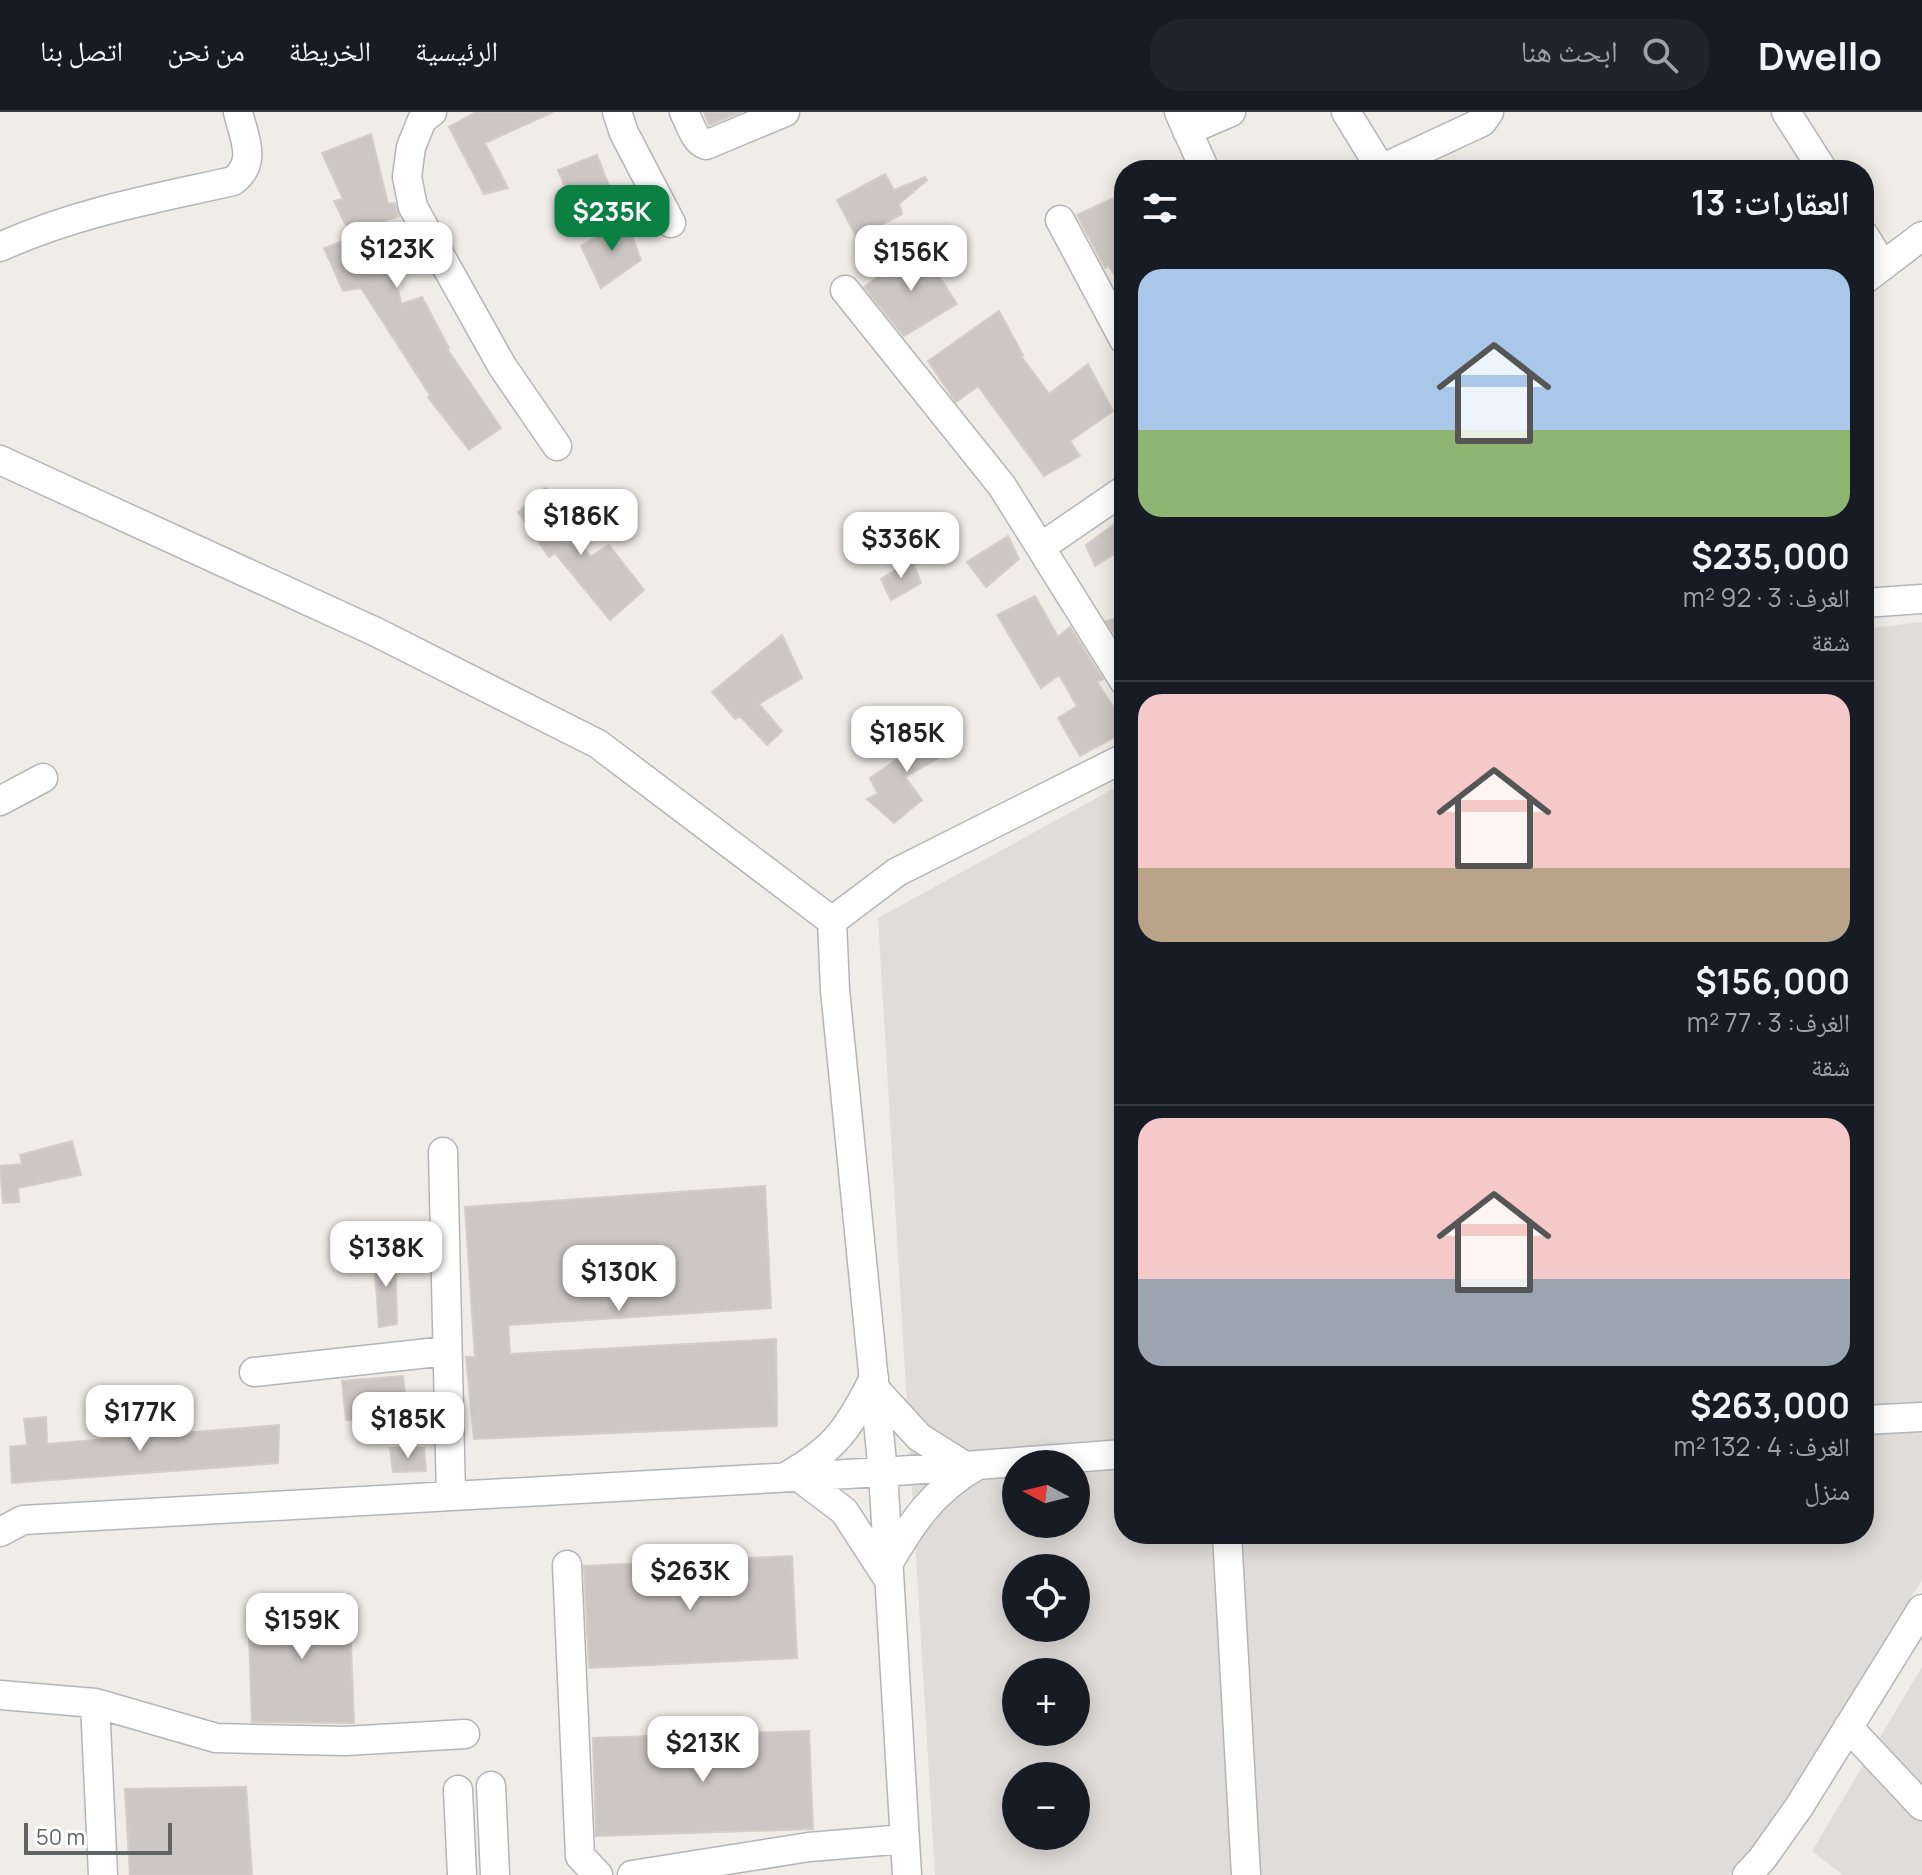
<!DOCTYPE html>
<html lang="ar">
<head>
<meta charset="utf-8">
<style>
	:root { --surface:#171b24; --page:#20242c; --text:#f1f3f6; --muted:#9ea1a6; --line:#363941; --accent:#0b8043 }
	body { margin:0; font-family:Manrope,"Noto Naskh Arabic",sans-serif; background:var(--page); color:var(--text); direction:rtl; height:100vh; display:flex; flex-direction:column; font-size:30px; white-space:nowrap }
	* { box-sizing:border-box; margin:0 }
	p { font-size:26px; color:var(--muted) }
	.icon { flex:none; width:44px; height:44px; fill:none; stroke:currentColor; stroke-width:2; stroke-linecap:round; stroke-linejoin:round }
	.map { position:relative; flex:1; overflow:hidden; direction:ltr }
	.panel { position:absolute; left:1114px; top:48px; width:760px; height:1384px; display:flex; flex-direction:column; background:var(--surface); border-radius:32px; box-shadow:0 4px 20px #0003; direction:rtl }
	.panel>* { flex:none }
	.needle { width:52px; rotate:277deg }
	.controls { position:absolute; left:1002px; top:1338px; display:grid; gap:16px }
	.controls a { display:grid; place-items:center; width:88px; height:88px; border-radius:50%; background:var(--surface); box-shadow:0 4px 20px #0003; font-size:40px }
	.scale { position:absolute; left:24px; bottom:20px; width:148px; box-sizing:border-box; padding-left:8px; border:4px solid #5f6467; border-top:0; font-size:22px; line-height:28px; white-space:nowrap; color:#5f6467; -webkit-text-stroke:6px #fff; paint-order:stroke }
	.price { position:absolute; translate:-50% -68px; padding:0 18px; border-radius:16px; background:#fff; color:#222; font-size:26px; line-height:52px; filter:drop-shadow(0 2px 4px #0008) }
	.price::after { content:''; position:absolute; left:50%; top:48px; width:24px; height:18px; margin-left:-12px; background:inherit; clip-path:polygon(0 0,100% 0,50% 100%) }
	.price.on { background:var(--accent); color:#fff }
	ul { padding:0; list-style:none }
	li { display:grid; align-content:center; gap:16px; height:424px; padding:0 24px }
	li+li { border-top:2px solid var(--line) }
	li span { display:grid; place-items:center; height:248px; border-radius:24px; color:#555 }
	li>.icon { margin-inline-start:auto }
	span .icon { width:144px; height:144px; fill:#fffc; stroke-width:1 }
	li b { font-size:34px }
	h2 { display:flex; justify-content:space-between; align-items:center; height:96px; padding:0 24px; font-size:34px }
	header { display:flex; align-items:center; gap:48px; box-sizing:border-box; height:112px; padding:0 40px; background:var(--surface); border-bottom:2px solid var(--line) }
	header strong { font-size:38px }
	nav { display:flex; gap:44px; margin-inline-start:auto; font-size:28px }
	.search { width:560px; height:72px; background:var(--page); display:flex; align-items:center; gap:20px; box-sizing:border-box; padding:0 28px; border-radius:32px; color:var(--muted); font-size:30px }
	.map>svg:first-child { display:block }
	.industrial { fill:#dfdcd9; fill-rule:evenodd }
	.building { fill:#ccc7c4; stroke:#d4cdc6; stroke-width:2 }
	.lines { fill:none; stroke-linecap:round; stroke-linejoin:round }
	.minor-casing { stroke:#b2b6b9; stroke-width:31 }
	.minor { stroke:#fff; stroke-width:28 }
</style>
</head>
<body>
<header>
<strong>Dwello</strong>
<div class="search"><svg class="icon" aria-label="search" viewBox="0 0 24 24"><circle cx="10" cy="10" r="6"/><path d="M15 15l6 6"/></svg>ابحث هنا</div>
<nav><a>الرئيسية</a><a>الخريطة</a><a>من نحن</a><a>اتصل بنا</a></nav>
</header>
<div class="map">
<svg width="1922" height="1763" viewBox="0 0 1922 1763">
	<rect width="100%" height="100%" fill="#f0ece7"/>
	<!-- industrial -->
	<path class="industrial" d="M1922,510v958l-165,266 -29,29h-793l-57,-957 246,-135v751h740v-905zM1016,1352h60v60h-60zM1016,1456h60v60h-60zM1016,1560h60v60h-60zM1016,1664h60v60h-60z
		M1922,1555v208h-79l-31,-24z"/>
	<!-- building -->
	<path class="building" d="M476,0h77l-68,31 23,45 -24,6 -35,-67z
		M704,0h37l-32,13z
		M371,22l17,70 7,-1 4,13 -14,5 16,83 21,-7 27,51 -2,1 54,79 -32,22 -41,-53 2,-2 -69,-107 -18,3 -19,-43 28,-10 -18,-37 9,-2 -21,-46z
		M597,43l12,31 -37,19 -14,-35z
		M885,62l9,16 31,-13 2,3 -28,24 3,10 -45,24 -20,-38z
		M1124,81v98l-15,-25 -4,2 -28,-53z
		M626,108l15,40 -40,28 -20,-42z
		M921,136l36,56 -53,32 -40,-49z
		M999,199l24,44 -2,1 28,38 39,-30 25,47 -43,30 10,15 -36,20 -66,-90 -22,16 -28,-41z
		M546,376l44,69 19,-12 35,45 -34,30 -55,-67 -6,4 -31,-45z
		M1124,405v31l-29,18 -9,-21z
		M1008,424l11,23 -33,28 -19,-25z
		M912,448l9,23 -30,17 -10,-21z
		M1035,484l23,41 12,-10 33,52 -6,3 27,41v9l-44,24 -22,-38 19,-12 -18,-31 -18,13 -44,-73z
		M1124,504v30l-1,1 -17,-26z
		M782,523l20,43 -43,26 23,27 -15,14 -27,-29 -5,3 -23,-27z
		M935,612l17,26 -47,27 17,23 -28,23 -27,-24 11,-5 -8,-16 36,-25 -5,-7z
		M72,1029l9,34 -63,13 1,14 -16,1 -3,-37 22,-2 -2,-9z
		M765,1074l6,122 -263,17 2,29 266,-15 1,87 -303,13 -8,-82h9l-10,-150z
		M395,1139l2,73 -18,3 -5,-70z
		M403,1264l5,42 -62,2 -4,-39z
		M46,1305l1,27 232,-19 -1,38 -266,20 -2,-36 17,-2 -3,-26z
		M390,1336h34l2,23 -33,1z
		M792,1444l5,102 -208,10 -5,-102z
		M349,1482l5,129 -102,-1 -4,-118z
		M809,1619l4,98 -217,7 -3,-98z
		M246,1675l6,88h-122l-5,-86z"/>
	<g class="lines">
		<defs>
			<path id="minor" d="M432,0l-10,8 -11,27 -4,30 6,30 89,159 55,80
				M617,0l7,21 47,90
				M684,0c6,11 10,29 22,33l79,-33
				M1179,0l26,58
				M1346,0l35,57 101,-47 7,-10
				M1786,0l37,58
				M1187,19l44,-19
				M1060,108l64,120
				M1864,123l19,31
				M0,135c74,-34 153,-48 233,-66 25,-19 11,-43 5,-69
				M1864,168l58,-44
				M845,178l157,196 122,195
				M0,348l376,172 222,112 234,177
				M1041,435l83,-57
				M1864,491l58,-4
				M0,689l43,-23
				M832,809l3,69 48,482 24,403
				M832,809l65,-49 227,-114
				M443,1040l8,344
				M254,1260l193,-21
				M875,1277l44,48 46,29
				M1864,1308l58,-3
				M787,1364c49,-28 62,-48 87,-98
				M799,1365l45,34 43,66
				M0,1420l23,-12 860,-48 241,-18
				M1227,1422l19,341
				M888,1452c25,-43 44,-72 88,-98
				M567,1453l13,291 18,19
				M0,1583l95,8 121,35 129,3 120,-7
				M95,1591l8,172
				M1848,1615l74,79
				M491,1674l4,89
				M458,1678l4,85
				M632,1763l177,-28 96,-8
				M1747,1763l15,-16 37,-52 123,-198"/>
		</defs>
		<!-- minor casing -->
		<use href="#minor" class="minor-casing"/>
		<!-- minor -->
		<use href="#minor" class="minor"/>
	</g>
</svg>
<div class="controls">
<a><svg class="needle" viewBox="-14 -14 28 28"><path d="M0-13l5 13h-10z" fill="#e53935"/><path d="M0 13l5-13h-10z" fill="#9ea1a6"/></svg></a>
<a><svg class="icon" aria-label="locate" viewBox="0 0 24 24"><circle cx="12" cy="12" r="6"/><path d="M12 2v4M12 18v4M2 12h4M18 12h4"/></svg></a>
<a>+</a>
<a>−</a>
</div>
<div class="scale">50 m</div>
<b class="price on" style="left:612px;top:141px">$235K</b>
<b class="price" style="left:397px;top:178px">$123K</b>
<b class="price" style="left:911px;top:181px">$156K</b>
<b class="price" style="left:581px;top:445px">$186K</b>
<b class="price" style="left:901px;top:468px">$336K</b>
<b class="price" style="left:907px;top:662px">$185K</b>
<b class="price" style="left:386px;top:1177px">$138K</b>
<b class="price" style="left:619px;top:1201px">$130K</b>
<b class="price" style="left:140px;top:1341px">$177K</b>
<b class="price" style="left:408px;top:1348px">$185K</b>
<b class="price" style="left:690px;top:1500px">$263K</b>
<b class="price" style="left:302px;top:1549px">$159K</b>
<b class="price" style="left:703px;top:1672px">$213K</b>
<section class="panel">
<h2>العقارات: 13<svg class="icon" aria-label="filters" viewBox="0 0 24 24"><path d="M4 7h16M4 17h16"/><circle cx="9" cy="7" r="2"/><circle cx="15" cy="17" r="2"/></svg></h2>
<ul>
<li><span style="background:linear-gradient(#a9c7e8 65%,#8fb573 0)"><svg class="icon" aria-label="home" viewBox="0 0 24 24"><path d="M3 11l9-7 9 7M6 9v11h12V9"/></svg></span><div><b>$235,000</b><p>الغرف: 3 · 92 m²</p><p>شقة</p></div></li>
<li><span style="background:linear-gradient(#f6c9c9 70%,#b9a48a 0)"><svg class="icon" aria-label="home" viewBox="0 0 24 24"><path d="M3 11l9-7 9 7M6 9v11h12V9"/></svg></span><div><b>$156,000</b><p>الغرف: 3 · 77 m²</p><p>شقة</p></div></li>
<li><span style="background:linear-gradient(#f6c9c9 65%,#9aa5b1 0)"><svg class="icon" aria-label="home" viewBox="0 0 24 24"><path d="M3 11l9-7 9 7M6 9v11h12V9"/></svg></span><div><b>$263,000</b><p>الغرف: 4 · 132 m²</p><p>منزل</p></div></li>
</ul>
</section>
</div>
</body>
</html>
